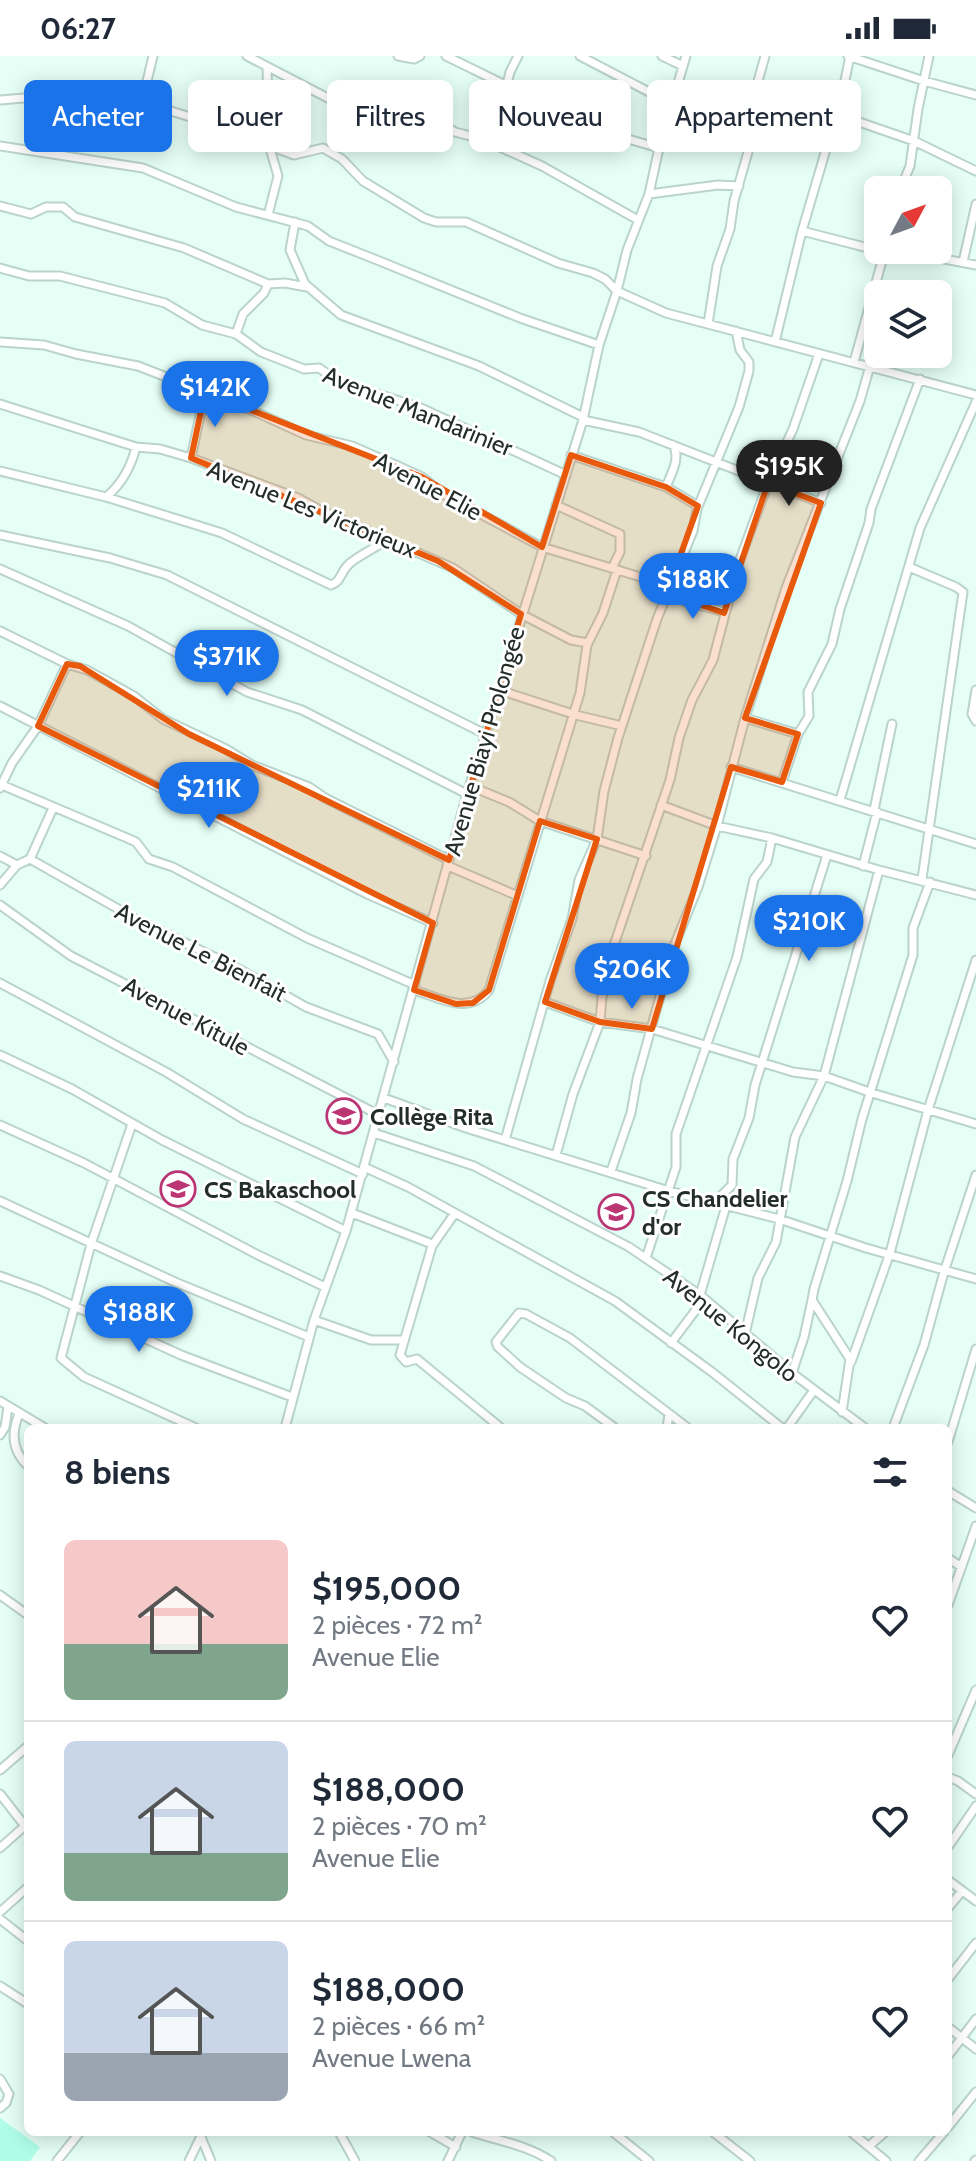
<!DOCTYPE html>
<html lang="fr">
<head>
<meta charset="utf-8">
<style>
	:root { --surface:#fff; --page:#f6f6f7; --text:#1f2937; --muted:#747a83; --line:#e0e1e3; --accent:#1a73e8 }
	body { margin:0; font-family:Cabin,sans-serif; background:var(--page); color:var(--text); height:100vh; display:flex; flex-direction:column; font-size:30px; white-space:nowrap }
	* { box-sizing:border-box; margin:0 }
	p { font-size:26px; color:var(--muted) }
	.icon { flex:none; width:44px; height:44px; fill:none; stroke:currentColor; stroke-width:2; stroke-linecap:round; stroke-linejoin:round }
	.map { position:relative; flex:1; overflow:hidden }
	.sheet { position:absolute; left:24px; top:1368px; width:928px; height:712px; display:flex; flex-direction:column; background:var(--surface); border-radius:12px; box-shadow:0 4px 20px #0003 }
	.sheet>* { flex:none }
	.banner { position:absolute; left:24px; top:24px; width:928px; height:72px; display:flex; gap:16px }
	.needle { width:52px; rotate:49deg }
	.tools { position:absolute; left:864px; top:120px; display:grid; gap:16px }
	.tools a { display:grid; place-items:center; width:88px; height:88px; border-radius:12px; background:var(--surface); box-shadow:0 4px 20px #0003; font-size:40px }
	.price { position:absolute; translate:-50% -68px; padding:0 18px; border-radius:28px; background:var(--accent); color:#fff; font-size:26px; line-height:52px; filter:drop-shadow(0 2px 4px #0008) }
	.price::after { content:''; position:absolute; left:50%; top:48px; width:24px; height:18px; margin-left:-12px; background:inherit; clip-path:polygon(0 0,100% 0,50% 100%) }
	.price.on { background:#222; color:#fff }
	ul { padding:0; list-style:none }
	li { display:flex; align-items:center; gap:24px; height:200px; padding:0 40px }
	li+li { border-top:2px solid var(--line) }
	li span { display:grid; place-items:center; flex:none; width:224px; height:160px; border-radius:12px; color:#555 }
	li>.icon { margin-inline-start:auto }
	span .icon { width:96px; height:96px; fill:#fffc; stroke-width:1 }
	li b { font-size:34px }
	h2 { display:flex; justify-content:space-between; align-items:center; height:96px; padding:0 40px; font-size:34px }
	.pill { padding:0 28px; border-radius:12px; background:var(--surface); box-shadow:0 4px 20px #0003; font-size:28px; line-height:72px }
	.pill.on { background:var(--accent); color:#fff }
	.status { display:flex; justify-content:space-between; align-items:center; height:56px; padding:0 40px; background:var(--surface); direction:ltr }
	.status svg { height:22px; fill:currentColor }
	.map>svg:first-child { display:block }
	.green { fill:#affde9 }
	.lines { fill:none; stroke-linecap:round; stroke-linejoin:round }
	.minor-casing { stroke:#bad3cc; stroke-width:11 }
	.minor { stroke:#fff; stroke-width:7 }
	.marked { fill:#e8590c; fill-opacity:0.2; stroke:#e8590c; stroke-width:6; stroke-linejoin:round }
	.labels { text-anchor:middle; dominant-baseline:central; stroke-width:6; stroke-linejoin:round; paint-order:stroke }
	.street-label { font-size:24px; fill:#232d2a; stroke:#fff }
	.poi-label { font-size:24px; font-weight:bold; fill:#232d2a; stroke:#fff; text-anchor:start }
</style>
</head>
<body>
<div class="status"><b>06:27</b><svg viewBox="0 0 49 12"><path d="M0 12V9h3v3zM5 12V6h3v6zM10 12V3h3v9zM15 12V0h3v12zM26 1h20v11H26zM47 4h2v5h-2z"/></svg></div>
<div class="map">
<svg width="976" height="2105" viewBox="0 0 976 2105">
	<rect width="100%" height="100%" fill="#e5fff7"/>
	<!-- green -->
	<path class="green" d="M0,2062l40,29 -10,14h-30z"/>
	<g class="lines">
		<defs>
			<path id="minor" d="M247,0l100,52 11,2 21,-20h8l68,42 27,7 60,27 96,54
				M398,0l16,3 6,-3
				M446,0l151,74 62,18
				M580,0l92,48
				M662,0l21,10
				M848,0l76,25 52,14
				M267,12l2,77 9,31 -10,39
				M0,44l24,-2 30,-10 39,3 49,11 58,18 94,35 29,-7 19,11 21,22 61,37 12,4h30l92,41 35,10 12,6 12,12 49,22 310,82
				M142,46l11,-46
				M836,58l78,27 62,30
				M475,82l15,-28 15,-18 5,-20 8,-16
				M0,90l143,22 93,39 72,19 21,15 48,19 143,58 79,27
				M900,134l10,-24 8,-57 11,-53
				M649,138l69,-9 21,1
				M0,150l31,8 15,-7h17l12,10 109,31 84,36 17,-1 22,4
				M295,166l-5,28 15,34 36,31 138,51 104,51
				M802,175l82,21h23l69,13
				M963,206l13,-58
				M0,212l29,8h31l105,27 37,22 34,9 25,18 43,17 15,-1 19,13 83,27 143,66
				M708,268l9,-58 13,-37 4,-28 18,-63 -7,-22 10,-24 10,-36
				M236,278l7,-20 21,-21 4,-9
				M0,286l44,3 32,9 62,12 111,43 57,26 46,11 46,20 24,11 23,18 97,52 128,39
				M775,286l27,-111 40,-136 8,-39
				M854,306l31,-112
				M0,348l136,43 24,2 31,9 107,40 24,13 131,57 68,46 50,26 17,3
				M583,364l56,12 182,71
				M571,399l95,32 32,19
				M191,402l14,-66
				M0,415l106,26 116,36 109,52c10,-3 9,-12 17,-20 6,-7 29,-18 40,-26
				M666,431c5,-13 15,-29 7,-42
				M106,441c16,-13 25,-30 30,-50
				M556,449l64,29v18l-8,16
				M0,479l110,23 57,17 320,160
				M909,511l47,20 7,5 -41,287
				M0,513l128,57 119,66 55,18 165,84
				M668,540l56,16
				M0,575l67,33 20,6 47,26 29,23 63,30 26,16 57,22 16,11 124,62
				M499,634l77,25 46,11
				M976,634l-4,24 4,7
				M0,650l367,188 66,29
				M745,662l41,-130 74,-187 10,-35
				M798,678l11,-18 -1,-24 24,-48 8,-35 29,-86 2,-14 49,-130
				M731,711l245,77
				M2,729l125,53 9,4 13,17 24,8 134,71 108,47
				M470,730l39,16 31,19 106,35
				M0,732l12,-25 26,-37 29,-62
				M840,744l80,-272 56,-126
				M661,749l56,21 55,12 107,32 97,25
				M874,754l18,-86
				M0,800l17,9 13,-6 106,60 105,51 65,37 72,27 16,28
				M30,803l23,-51
				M448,810l70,30
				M863,810l14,-54
				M0,829l17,-20
				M0,849l71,51 308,159
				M0,927l166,89 77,47 120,55
				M414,934c26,8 55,26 75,0l91,-297 7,-48 16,-32 14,-43
				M545,946l55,20 52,7 141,43 31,4 48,17 104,31
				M0,999l72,34 90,51 184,91
				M384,1042l82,30 203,63 110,28 87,29 110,31
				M132,1068l-41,120 -30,114 23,19 112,51
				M0,1069l84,38 172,91 69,33
				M374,1077l100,33 155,81 71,48 92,78 73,55
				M505,1084l45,-159 22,-62 7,-39 18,-41 7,-48 14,-53 39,-119 36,-88 4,-22 42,-102 10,-36v-9l-9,-12 -4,-19
				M556,1099l17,-61 27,-72 2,-25 12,-52 56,-165 9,-42 13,-38 21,-40 25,-95 30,-82 25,-54 26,-75
				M364,1111l44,20 207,114 97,71 70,56
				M611,1115l20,-58 6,-34 37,-133 24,-59 19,-61 28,-108 53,16 -16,48
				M0,1145l175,81 134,55
				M714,1147l18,-18 1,-26 16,-41 6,-33 72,-230
				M352,1157l80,31
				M455,1157l-23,33 -32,109 6,7 11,-3 84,69
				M646,1202l30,-91v-33l61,-177 17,-78 13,-17 5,-24
				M0,1220l39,14 142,65 111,42
				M700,1239l26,-89
				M314,1264l57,20h32
				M745,1278l13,-56 18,-36 19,-105 29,-61 55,-206
				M671,1287l33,-44
				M851,1306l39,-109 38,-143 48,-150
				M792,1317l12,-36 8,-37
				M0,1345l45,27
				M842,1356l8,-53 -38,-59 2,-11 33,-108 15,-62 51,-164v-27l17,-46
				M19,1358c-8,19 -7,37 9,52
				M285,1372l29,-108 32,-89 121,-437 116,-374 16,-75 18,-54 10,-41 22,-56 10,-46 27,-92
				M615,1372l-30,-22 -19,-8 -46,-31 -22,-20 -2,-5 23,-29 7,1 44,24 118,90
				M667,1372l2,-14
				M787,1372l27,-38
				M893,1372l31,-83 20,-73 32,-97
				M0,1379l5,-8 3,-20
				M948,1386l28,-93
				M948,1435l28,17
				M948,1502l12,8
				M0,1539l28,20
				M948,1549l28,-79
				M948,1699l28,-65
				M0,1714l28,-24
				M948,1721l10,4 18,13
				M0,1738l25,32
				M948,1791l28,-41
				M0,1792l26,-23
				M948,1824l28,21
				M948,1852l14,-17
				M0,1856l28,-25
				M0,1863l28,22
				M948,1923l28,-36
				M0,1930l28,18
				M948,1971l28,22
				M948,2000l28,-37
				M0,2023l9,15 -3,9 -6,5
				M948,2071l28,-35
				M339,2076l16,29
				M430,2076l26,15
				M472,2076c27,9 55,13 79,29
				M613,2076l36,29
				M713,2076l37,29
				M851,2076l35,29
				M201,2081l10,24
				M869,2090l16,-14
				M57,2105l23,-29
				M189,2105l14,-29
				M448,2105l14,-29
				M919,2105l25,-29
				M975,2105l1,-1"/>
		</defs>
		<!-- minor casing -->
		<use href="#minor" class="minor-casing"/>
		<!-- minor -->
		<use href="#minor" class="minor"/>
	</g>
	<!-- marked area -->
	<path class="marked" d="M205,336l217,85 120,70 29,-92 95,32 32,19 -31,87 57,20 44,-130 53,20 -76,215 53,16 -16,48 -51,-15 -79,262 -52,-7 -55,-20 52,-163 -57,-18 -51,169 -16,13 -17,1 -42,-14 19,-67 -395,-197 29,-62 13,2 109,68 260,126 72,-246 -83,-53 -247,-103z"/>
	<!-- icons -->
	<defs>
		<symbol id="school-ring" viewBox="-11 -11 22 22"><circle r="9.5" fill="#fff" stroke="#bb3473" stroke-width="1.5"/><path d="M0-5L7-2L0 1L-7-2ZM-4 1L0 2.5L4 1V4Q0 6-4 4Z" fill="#bb3473"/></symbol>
	</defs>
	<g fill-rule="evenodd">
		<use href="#school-ring" x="324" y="1040" width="40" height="40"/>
		<use href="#school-ring" x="158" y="1113" width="40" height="40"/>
		<use href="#school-ring" x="596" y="1136" width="40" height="40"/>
	</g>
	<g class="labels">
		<!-- street labels -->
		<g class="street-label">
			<text transform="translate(418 355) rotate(22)">Avenue Mandarinier</text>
			<text transform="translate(428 430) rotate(28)">Avenue Elie</text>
			<text transform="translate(312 453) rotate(22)">Avenue Les Victorieux</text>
			<text transform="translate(484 685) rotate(-74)">Avenue Biayi Prolongée</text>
			<text transform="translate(201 896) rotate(27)">Avenue Le Bienfait</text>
			<text transform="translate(186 960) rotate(28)">Avenue Kitule</text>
			<text transform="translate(731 1269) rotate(39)">Avenue Kongolo</text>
		</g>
		<!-- poi labels -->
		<g class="poi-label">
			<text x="370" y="1060">Collège Rita</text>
			<text x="204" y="1133">CS Bakaschool</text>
			<text x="642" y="1142">CS Chandelier<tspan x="642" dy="28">d'or</tspan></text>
		</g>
	</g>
</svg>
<div class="tools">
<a><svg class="needle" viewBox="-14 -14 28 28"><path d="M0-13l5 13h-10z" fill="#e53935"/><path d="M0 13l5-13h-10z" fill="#747a83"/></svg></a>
<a><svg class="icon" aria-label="layers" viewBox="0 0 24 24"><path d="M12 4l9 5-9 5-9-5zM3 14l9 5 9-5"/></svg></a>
</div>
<b class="price" style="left:215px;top:373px">$142K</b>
<b class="price on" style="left:789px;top:452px">$195K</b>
<b class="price" style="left:693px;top:565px">$188K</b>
<b class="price" style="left:227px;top:642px">$371K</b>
<b class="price" style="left:209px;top:774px">$211K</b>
<b class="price" style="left:809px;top:907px">$210K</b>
<b class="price" style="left:632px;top:955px">$206K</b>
<b class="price" style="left:139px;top:1298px">$188K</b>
<div class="banner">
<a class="pill on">Acheter</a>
<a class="pill">Louer</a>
<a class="pill">Filtres</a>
<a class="pill">Nouveau</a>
<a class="pill">Appartement</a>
</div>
<section class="sheet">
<h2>8 biens<svg class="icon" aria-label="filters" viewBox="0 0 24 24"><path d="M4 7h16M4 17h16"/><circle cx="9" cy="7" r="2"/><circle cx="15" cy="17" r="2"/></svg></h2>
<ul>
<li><span style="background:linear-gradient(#f6c9c9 65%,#7fa58c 0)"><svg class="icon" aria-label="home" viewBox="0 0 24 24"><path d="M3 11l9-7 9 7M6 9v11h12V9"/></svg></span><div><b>$195,000</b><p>2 pièces · 72 m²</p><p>Avenue Elie</p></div><svg class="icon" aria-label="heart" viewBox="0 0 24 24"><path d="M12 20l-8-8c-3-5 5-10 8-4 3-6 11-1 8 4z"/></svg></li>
<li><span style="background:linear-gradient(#c9d6e8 70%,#7fa58c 0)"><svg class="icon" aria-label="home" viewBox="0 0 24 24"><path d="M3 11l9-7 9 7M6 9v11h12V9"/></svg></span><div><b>$188,000</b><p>2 pièces · 70 m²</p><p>Avenue Elie</p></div><svg class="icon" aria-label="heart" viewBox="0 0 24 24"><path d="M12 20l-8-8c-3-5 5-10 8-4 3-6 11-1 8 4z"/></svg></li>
<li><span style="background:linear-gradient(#c9d6e8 70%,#9aa5b1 0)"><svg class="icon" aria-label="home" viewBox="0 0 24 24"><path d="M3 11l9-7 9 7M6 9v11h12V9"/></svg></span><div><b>$188,000</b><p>2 pièces · 66 m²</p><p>Avenue Lwena</p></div><svg class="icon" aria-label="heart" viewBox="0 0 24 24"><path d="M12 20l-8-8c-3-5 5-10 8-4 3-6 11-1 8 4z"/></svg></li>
</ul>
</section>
</div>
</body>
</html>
